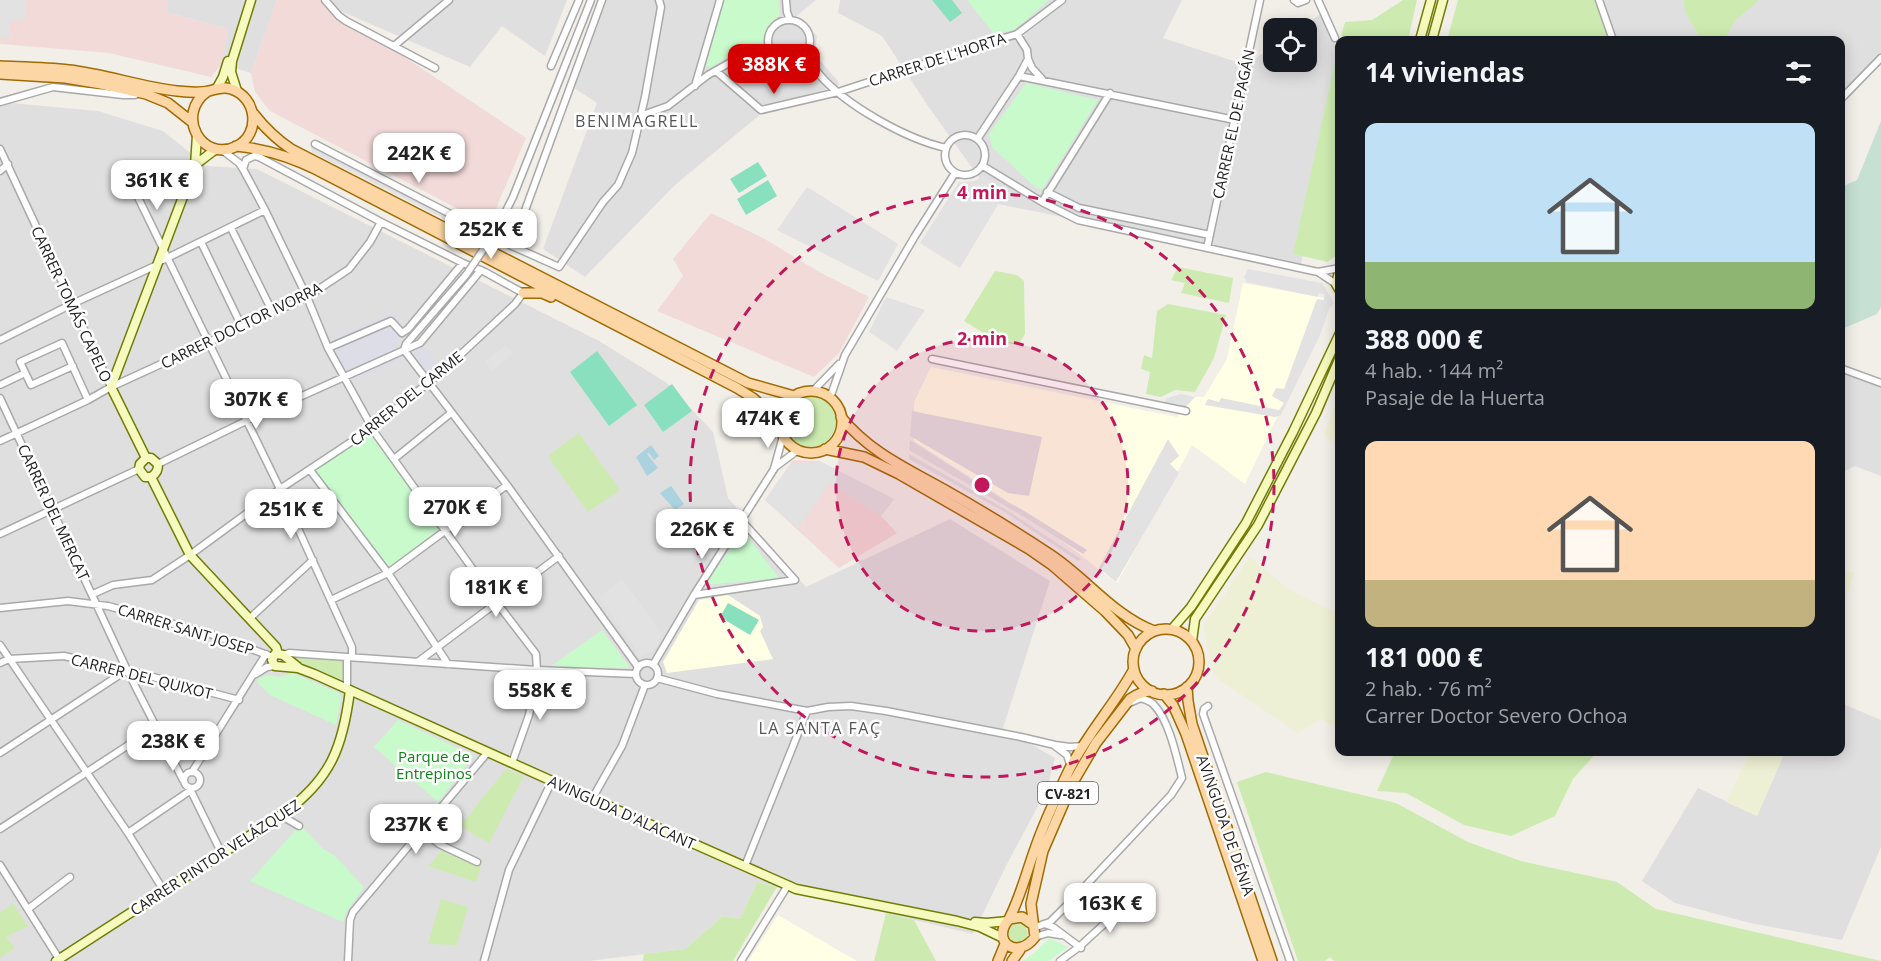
<!DOCTYPE html>
<html lang="es">
<head>
<meta charset="utf-8">
<style>
	:root { --surface:#171b24; --page:#20242c; --text:#f1f3f6; --muted:#9ea1a6; --accent:#d40000 }
	body { margin:0; font-family:"Open Sans",sans-serif; background:var(--page); color:var(--text); height:100vh; display:flex; flex-direction:column; font-size:22px; white-space:nowrap }
	* { box-sizing:border-box; margin:0 }
	p { font-size:20px; color:var(--muted) }
	.icon { flex:none; width:33px; height:33px; fill:none; stroke:currentColor; stroke-width:2; stroke-linecap:round; stroke-linejoin:round }
	.map { position:relative; flex:1; overflow:hidden }
	.panel { position:absolute; left:1335px; top:36px; width:510px; height:720px; display:flex; flex-direction:column; background:var(--surface); border-radius:12px; box-shadow:0 3px 15px #0003 }
	.panel>* { flex:none }
	.controls { position:absolute; left:1263px; top:18px; display:grid; gap:12px }
	.controls a { display:grid; place-items:center; width:54px; height:54px; border-radius:12px; background:var(--surface); box-shadow:0 3px 15px #0003; font-size:30px }
	.price { position:absolute; translate:-50% -51px; padding:0 14px; border-radius:12px; background:#fff; color:#222; font-size:20px; line-height:39px; filter:drop-shadow(0 2px 3px #0008) }
	.price::after { content:''; position:absolute; left:50%; top:36px; width:18px; height:14px; margin-left:-9px; background:inherit; clip-path:polygon(0 0,100% 0,50% 100%) }
	.price.selected { background:var(--accent); color:#fff }
	ul { padding:0; list-style:none }
	li { display:grid; align-content:center; gap:12px; height:318px; padding:0 30px }
	li span { display:grid; place-items:center; height:186px; border-radius:12px; color:#555 }
	li>.icon { margin-inline-start:auto }
	span .icon { width:108px; height:108px; fill:#fffc; stroke-width:1 }
	li b { font-size:26px }
	h2 { display:flex; justify-content:space-between; align-items:center; height:72px; padding:0 30px; font-size:26px }
	.map>svg:first-child { display:block }
	.residential { fill:#e0dfdf }
	.commercial { fill:#f2dad9 }
	.education { fill:#ffffe5 }
	.farmland { fill:#eef0d5 }
	.grass { fill:#cdebb0 }
	.wetland { fill:#c6e0d4 }
	.park { fill:#c8facc }
	.pitch { fill:#88e0be }
	.parking { fill:#e2e2e2 }
	.plaza { fill:#dddde8 }
	.water { fill:#aad3df }
	.lines { fill:none; stroke-linecap:round; stroke-linejoin:round }
	.street-casing { stroke:#a9a9a9; stroke-width:9 }
	.secondary-casing { stroke:#707d05; stroke-width:11 }
	.primary-casing { stroke:#a06b00; stroke-width:12 }
	.street { stroke:#fff; stroke-width:6 }
	.secondary { stroke:#f7fabf; stroke-width:8 }
	.primary { stroke:#fcd6a4; stroke-width:9 }
	.street-bridge-casing { stroke:#a9a9a9; stroke-width:9; stroke-linecap:butt }
	.street-bridge { stroke:#fff; stroke-width:6 }
	.ring { fill:none; stroke:#c2185b; stroke-width:3; stroke-dasharray:10 8 }
	.labels { text-anchor:middle; dominant-baseline:central; stroke-width:5; stroke-linejoin:round; paint-order:stroke }
	.shield { fill:#fff; stroke:#646464; stroke-width:1.5 }
	.shield-label { font-size:14px; font-weight:bold; fill:#222 }
	.street-label { font-size:15px; fill:#222; stroke:#fff }
	.park-label { font-size:15px; fill:#0c8416; stroke:#fff }
	.neighbourhood-label { font-size:16px; letter-spacing:1.5px; fill:#555; stroke:#fff }
	.centre { fill:#c2185b; stroke:#fff; stroke-width:3 }
	.ring-label { font-size:18px; text-anchor:middle; font-weight:bold; fill:#c2185b; stroke:#fff; stroke-width:5; stroke-linejoin:round; paint-order:stroke }
</style>
</head>
<body>
<div class="map">
<svg width="1881" height="961" viewBox="0 0 1881 961">
	<rect width="100%" height="100%" fill="#f2efe9"/>
	<!-- residential -->
	<path class="residential" d="M168,0h109l-26,73 -29,-9 6,-35 -62,-17z
		M327,0h240l-22,56 -43,-30 -32,41 -141,-61z
		M604,0h212l-22,18 11,5 12,13 -2,19 23,26 1,4 -71,23 -93,77 -90,92 -42,-28 54,-146 -23,-15z
		M840,0h342l-19,38 83,27 27,-19 1,16h32v-34h-6l21,-14 18,39 -38,212 -303,-61 -70,-98 -46,-70 -44,-23z
		M1598,0h283v61l-40,40 -1,-61h-228z
		M0,102l98,9 65,20 44,35 50,3 342,172 68,42 46,49 15,66 78,89 144,-68 100,62 -47,147 52,30 -8,31 -40,75 -34,70 -216,-52 -17,37 -17,-3 -38,33 -96,12h-589z
		M1841,374l40,10v92l-26,-10 -14,7z
		M1841,703l40,17v127l-39,93 -92,-17 -75,-20 -33,-22 56,-93 59,28 28,-64h55z"/>
	<!-- commercial -->
	<path class="commercial" d="M0,0h168l-2,12 62,17 -6,35 -11,13 -102,-24 -109,-9z
		M277,0h49l2,6 198,132 -37,87 -219,-114 -15,-19 -4,-19z
		M711,213l52,25 58,35 48,24 -30,56 -25,24 -157,-66 26,-35 -10,-17z
		M793,460l26,1 75,38 -13,17 16,17 -58,35 -74,-68z"/>
	<!-- education -->
	<path class="education" d="M1243,283l81,15 -36,96 -43,90 -53,-39 -75,138 -97,-74 -106,-68v-39l17,-35 246,50 18,-20h9l23,-38z
		M728,595l32,21 3,11 -3,4 13,28 -106,14 -4,-11 36,-62z
		M778,915l58,34 21,12h-109z"/>
	<!-- farmland -->
	<path class="farmland" d="M1339,395v51l-15,-11z
		M1250,557l40,33 49,24v116l-18,-11 -23,14 -83,-56 -12,-51z
		M1855,571l-14,41v-39z
		M1750,752h35l-28,64 -31,-14z"/>
	<!-- grass -->
	<path class="grass" d="M1403,0h14l-9,40h-68l5,-18 27,-2z
		M1458,0h138l13,40h-162z
		M1684,0h75l-24,21 -11,19h-22l-17,-28z
		M1339,44v209l-11,9 -35,-8z
		M1178,267l55,11 -4,25 -48,-10 4,-10 -14,-3z
		M995,271l22,4 7,6 1,53 -7,11 -20,-3 -34,-21z
		M1168,304l58,11 -12,43 -19,34 -20,-2 -14,7 -15,-3 4,-22 -9,-3 3,-14 8,3 5,-47z
		M784 421a26 26 0 1 1 52 0a26 26 0 1 1-52 0Z
		M579,433l41,57 -32,22 -39,-53v-4z
		M294,656l46,4 3,2 1,17 -3,2 -41,-18 -7,-5z
		M1395,752h202l-24,27 -18,37 -44,20 -47,-11 -58,-32 -29,-2z
		M506,769l18,7 -35,67 -29,-17z
		M1266,772l130,31 72,39 53,19 96,21 39,27 225,52h-547l-4,-4 -5,4h-27l-61,-179z
		M446,846l37,14 -7,22 -48,-16z
		M757,882l20,5 -44,74h-90l1,-7 41,-5 38,-33 17,3z
		M441,899l27,8 -11,38 -29,-1z
		M13,903l15,23 -22,11 9,11 -15,10v-45z
		M886,913l28,7 22,41h-62z
		M1008 933a10 10 0 1 1 20 0a10 10 0 1 1-20 0Z"/>
	<!-- wetland -->
	<path class="wetland" d="M1881,121v186l-4,7 -35,15 -1,2v-144l16,-7z"/>
	<!-- park -->
	<path class="park" d="M724,0h54l2,15c-10,8 -16,15 -17,28l-43,18 -10,7 -4,-3z
		M967,0h82l-35,30 -20,4z
		M1026,83l72,17 -56,90 -7,-3 -43,-40 -3,-13z
		M372,428l73,102 -57,43 -78,-103z
		M743,531l36,47 -74,7z
		M602,630l28,38 -80,-1z
		M293,673l46,20 2,6 -5,26 -66,-30 -13,-13 2,-5 11,-2 9,2z
		M398,720l76,36 -36,46 -64,-55z
		M300,825l23,24 12,7 29,31 -18,26 -3,9 -93,-41z
		M1049,938l19,9 -19,14h-27l11,-7z"/>
	<!-- pitch -->
	<path class="pitch" d="M932,0h20l10,13 -12,9z
		M758,162l9,14 -28,17 -9,-14z
		M768,180l9,16 -31,19 -9,-16z
		M597,351l40,54 -28,21 -39,-54z
		M672,384l20,27 -29,21 -19,-27z
		M728,603l31,17 -9,15 -30,-18z"/>
	<!-- parking -->
	<path class="parking" d="M0,0h26l-1,20 -16,1 1,18 -10,-1z
		M311,146l55,27 110,57 2,6 -166,-84z
		M983,176l20,13 -6,17 -37,62 -40,-25 39,-61 15,-1z
		M807,187l91,57 -20,37 -101,-51z
		M1248,269l74,14 12,20 -5,6 -9,26 -39,80 -6,2 -70,-12 3,-6 11,3 2,-4 58,12 5,-7 -12,-7 4,-8 8,1 33,-90 7,1v-6l-5,-1 -1,4 -72,-15v-3l-2,-1z
		M886,297l39,13 -28,41 -28,-19z
		M506,345l7,9 -21,17 -7,-10z
		M1181,394l14,3 -12,12 -6,-4 -13,-2 3,-5z
		M912,411l130,26 -13,59 -21,-3 -98,-57z
		M1168,439l11,17 -9,8 9,9 -63,109 -17,-14z
		M910,440l97,62 14,7 66,41 -4,4 -57,-36 -117,-68z
		M909,454l96,55 76,50 -3,2 -73,-49 -96,-53z
		M821,462l73,37 -13,17 -52,-33 -31,46 -33,-29 26,-36z
		M622,579l41,55 -10,17 -12,5 -42,-58z"/>
	<!-- plaza -->
	<path class="plaza" d="M392,312l10,14 -2,11 -3,6 5,15 -50,24 -23,-35 3,-7z
		M422,345l19,22 -13,10 -19,-26z"/>
	<!-- water -->
	<path class="water" d="M651,445l8,11 -5,4 -5,-7 -2,1 11,14 -11,8 -11,-19z
		M671,486l13,18 -9,6 -15,-17z"/>
	<g class="lines">
		<defs>
			<path id="street" d="M325,0l14,16 7,5 89,47
				M786,0l1,12 3,8
				M1294,0l4,3 8,-3
				M1318,0l17,38
				M1599,0l14,40
				M768 41a21 21 0 1 1 42 0a21 21 0 1 1-42 0Z
				M394,46l55,-46
				M806,54c4,7 8,14 13,20 26,31 87,65 127,74
				M1028,59l4,9 10,11
				M795,62l21,10
				M551,66l28,-66
				M716,71l45,39 77,-18 89,-29 8,-4 82,-25 45,-34
				M1019,76l216,44
				M695,86l25,-86
				M1840,100l41,-42
				M0,102l53,-15 70,8h12
				M640,116l28,-10 40,-31 23,-13 33,-12 6,1
				M945 155a20 20 0 1 1 40 0a20 20 0 1 1-40 0Z
				M978,138l41,-62 9,-17 -1,-9 -10,-16
				M315,144l197,102 47,21 44,-65 15,-17 14,-32 13,-56 16,-90 -2,-7
				M0,149l111,238
				M222,150l17,13 4,6 22,41 42,87 21,51 47,85 122,170 39,51 1,16 -8,45 -17,48
				M983,166l59,36 36,18 240,52 22,-4
				M0,171l8,-7
				M131,183l149,306 72,158v10
				M1047,192l32,16 131,27
				M1042,202l68,-109
				M231,228l42,85
				M496,231l17,-34 78,-197
				M201,242l41,85
				M512,246l90,-246
				M1207,248l53,-248
				M163,260l102,-50
				M1318,272l18,12
				M0,340l72,-36 85,-39
				M328,348l63,-27 11,12 6,-4 55,-66
				M404,350l103,135 131,182
				M404,350l2,-6 60,-69
				M932,359l254,52
				M73,366l-42,19 -11,-23 42,-19 26,57
				M1840,368l41,15
				M0,385l25,-12
				M813,391l26,-27
				M0,398l127,272 56,110
				M830,398l15,-43 70,-119 40,-63
				M0,441l88,-41 23,-13 196,-90 42,-28 21,-27 11,-20
				M394,459l57,-46
				M158,464l88,-43 174,-78 61,-73
				M774,468l24,-18
				M310,470l78,103 60,91
				M0,534l139,-65
				M93,594l20,-9 39,-5 38,-25 90,-66 92,-61 72,-58 71,-66 8,-11 -38,-21 -22,-9 -82,-41 -122,-65 -5,-1 -8,4 -3,9
				M694,595l101,-15 -54,-60
				M331,600l57,-27 119,-88
				M0,608l68,-7 40,5 102,28 63,23
				M249,619l64,-59
				M0,645l128,188 36,58
				M283,655l6,-2 248,17 99,4
				M419,661l140,-105
				M0,663l9,-4 55,-3 63,14 112,30
				M636 674a11 11 0 1 1 22 0a11 11 0 1 1-22 0Z
				M653,665l41,-70 80,-126 9,-33
				M256,674l11,-7 8,-1
				M657,678l60,16 90,17 21,-4 23,-1 35,5 135,26 34,8 15,2 13,-1
				M347,688v-31
				M1208,706l-4,3 -1,5 87,247
				M1055,746l12,9 4,12
				M0,753l127,-83
				M184 780a8 8 0 1 1 16 0a8 8 0 1 1-16 0Z
				M192,772l74,-118
				M190,789l32,65
				M592,799l30,-53 23,-61
				M283,814l4,5 12,7
				M0,829l156,-102
				M422,830l17,14 38,18
				M128,833l63,-43
				M0,865l59,94
				M745,866l62,-155
				M28,909l42,-32
				M1044,924l6,-2 24,-24 97,-103 11,-17c-5,-20 -13,-58 -28,-73 -3,-4 -8,-5 -13,-7l-12,5
				M1034,928l10,-4 9,3 28,21
				M1035,937l13,-4 12,2
				M348,961l2,-41 3,-8 135,-160
				M484,961l25,-91 43,-89
				M741,961l47,-76
				M1060,961l19,-14 46,-42"/>
			<path id="secondary" d="M1420,40l11,-40
				M1432,40l11,-40
				M217,88l6,-11 5,-16
				M237,91l-6,-19 1,-11 19,-61
				M195,165l21,-16
				M1340,268l-4,16 4,7
				M146,458l-35,-71 84,-222 2,-30
				M146,458h5l7,6c0,6 -1,9 -7,13
				M146,458l-6,6 -1,5 6,8h6
				M151,477l39,78 86,92 2,7
				M1172,629l19,-22 55,-84 47,-91 47,-99
				M1192,641l3,-22 63,-94 58,-112 24,-56
				M278,654h-3l-3,6 3,6 23,2 16,6 238,107 244,108 161,32 23,6 23,11
				M278,654l5,1 15,12
				M975,922l12,1 21,-2
				M56,961l227,-147c48,-35 60,-67 67,-124"/>
			<path id="primary" d="M0,66c23,1 46,1 69,4 36,4 72,17 108,21 9,1 23,2 32,0 8,-2 14,-5 22,-2 26,8 30,45 6,57 -35,18 -63,-32 -29,-55
				M0,74l65,4 36,6 45,10 22,9 24,19
				M253,113c11,14 23,26 38,36l457,234 46,13
				M236,146c29,3 53,10 79,23l422,219 16,10 27,24
				M523,293h19l9,4
				M780 422a31 31 0 1 1 62 0a31 31 0 1 1-62 0Z
				M841,417c28,35 67,52 104,73 37,21 72,42 106,65 36,24 63,61 103,76
				M825,449l39,8 35,17 130,75 23,16 53,46 23,24 8,14
				M1133 662a33 33 0 1 1 66 0a33 33 0 1 1-66 0Z
				M1187,687l1,14 4,23 80,237
				M1164,694l9,11 13,29 77,227
				M1009,919c12,-23 18,-49 27,-73 9,-26 21,-51 33,-76 18,-36 46,-66 65,-101
				M1032,924l-10,-7 -13,2c-19,22 8,42 26,18l-4,-33 12,-53 29,-67 24,-41 34,-44c7,-5 13,-8 22,-8
				M998,961l7,-17
				M1012,961l8,-11"/>
		</defs>
		<!-- street casing -->
		<use href="#street" class="street-casing"/>
		<!-- secondary casing -->
		<use href="#secondary" class="secondary-casing"/>
		<!-- primary casing -->
		<use href="#primary" class="primary-casing"/>
		<!-- street -->
		<use href="#street" class="street"/>
		<!-- secondary -->
		<use href="#secondary" class="secondary"/>
		<!-- primary -->
		<use href="#primary" class="primary"/>
		<defs>
			<path id="street-bridge" d="M466,275l30,-44"/>
		</defs>
		<!-- street-bridge casing -->
		<use href="#street-bridge" class="street-bridge-casing"/>
		<!-- street-bridge -->
		<use href="#street-bridge" class="street-bridge"/>
	</g>
	<!-- distance rings -->
	<circle cx="982" cy="485" r="146" fill="#c2185b" fill-opacity=".12"/>
	<g class="ring">
		<circle cx="982" cy="485" r="146"/>
		<circle cx="982" cy="485" r="292"/>
	</g>
	<g class="labels">
		<!-- shield labels -->
		<rect class="shield" x="1038" y="782" width="60" height="22" rx="4.5"/>
		<g class="shield-label">
			<text x="1068" y="793">CV-821</text>
		</g>
		<!-- street labels -->
		<g class="street-label">
			<text transform="translate(937 59) rotate(-18)">CARRER DE L'HORTA</text>
			<text transform="translate(1233 124) rotate(-78)">CARRER EL DE PAGÁN</text>
			<text transform="translate(72 304) rotate(65)">CARRER TOMÁS CAPELO</text>
			<text transform="translate(241 325) rotate(-26)">CARRER DOCTOR IVORRA</text>
			<text transform="translate(406 398) rotate(-39)">CARRER DEL CARME</text>
			<text transform="translate(54 512) rotate(65)">CARRER DEL MERCAT</text>
			<text transform="translate(186 629) rotate(17)">CARRER SANT JOSEP</text>
			<text transform="translate(142 676) rotate(14)">CARRER DEL QUIXOT</text>
			<text transform="translate(622 812) rotate(24)">AVINGUDA D'ALACANT</text>
			<text transform="translate(1226 825) rotate(71)">AVINGUDA DE DÉNIA</text>
			<text transform="translate(215 857) rotate(-33)">CARRER PINTOR VELÁZQUEZ</text>
		</g>
		<!-- park labels -->
		<g class="park-label">
			<text x="434" y="756">Parque de<tspan x="434" dy="17">Entrepinos</tspan></text>
		</g>
		<!-- neighbourhood labels -->
		<g class="neighbourhood-label">
			<text x="637" y="121">BENIMAGRELL</text>
			<text x="820" y="728">LA SANTA FAÇ</text>
		</g>
	</g>
	<circle cx="982" cy="485" r="9" class="centre"/>
	<g class="ring-label">
		<text x="982" y="199">4 min</text>
		<text x="982" y="345">2 min</text>
	</g>
</svg>
<div class="controls">
<a><svg class="icon" aria-label="locate" viewBox="0 0 24 24"><circle cx="12" cy="12" r="6"/><path d="M12 2v4M12 18v4M2 12h4M18 12h4"/></svg></a>
</div>
<b class="price selected" style="left:774px;top:95px">388K €</b>
<b class="price" style="left:419px;top:184px">242K €</b>
<b class="price" style="left:157px;top:211px">361K €</b>
<b class="price" style="left:491px;top:260px">252K €</b>
<b class="price" style="left:256px;top:430px">307K €</b>
<b class="price" style="left:768px;top:449px">474K €</b>
<b class="price" style="left:455px;top:538px">270K €</b>
<b class="price" style="left:291px;top:540px">251K €</b>
<b class="price" style="left:702px;top:560px">226K €</b>
<b class="price" style="left:496px;top:618px">181K €</b>
<b class="price" style="left:540px;top:721px">558K €</b>
<b class="price" style="left:173px;top:772px">238K €</b>
<b class="price" style="left:416px;top:855px">237K €</b>
<b class="price" style="left:1110px;top:934px">163K €</b>
<section class="panel">
<h2>14 viviendas<svg class="icon" aria-label="filters" viewBox="0 0 24 24"><path d="M4 7h16M4 17h16"/><circle cx="9" cy="7" r="2"/><circle cx="15" cy="17" r="2"/></svg></h2>
<ul>
<li><span style="background:linear-gradient(#bfe0f5 75%,#8fb573 0)"><svg class="icon" aria-label="home" viewBox="0 0 24 24"><path d="M3 11l9-7 9 7M6 9v11h12V9"/></svg></span><div><b>388 000 €</b><p>4 hab. · 144 m²</p><p>Pasaje de la Huerta</p></div></li>
<li><span style="background:linear-gradient(#ffd9b3 75%,#c2b280 0)"><svg class="icon" aria-label="home" viewBox="0 0 24 24"><path d="M3 11l9-7 9 7M6 9v11h12V9"/></svg></span><div><b>181 000 €</b><p>2 hab. · 76 m²</p><p>Carrer Doctor Severo Ochoa</p></div></li>
</ul>
</section>
</div>
</body>
</html>
